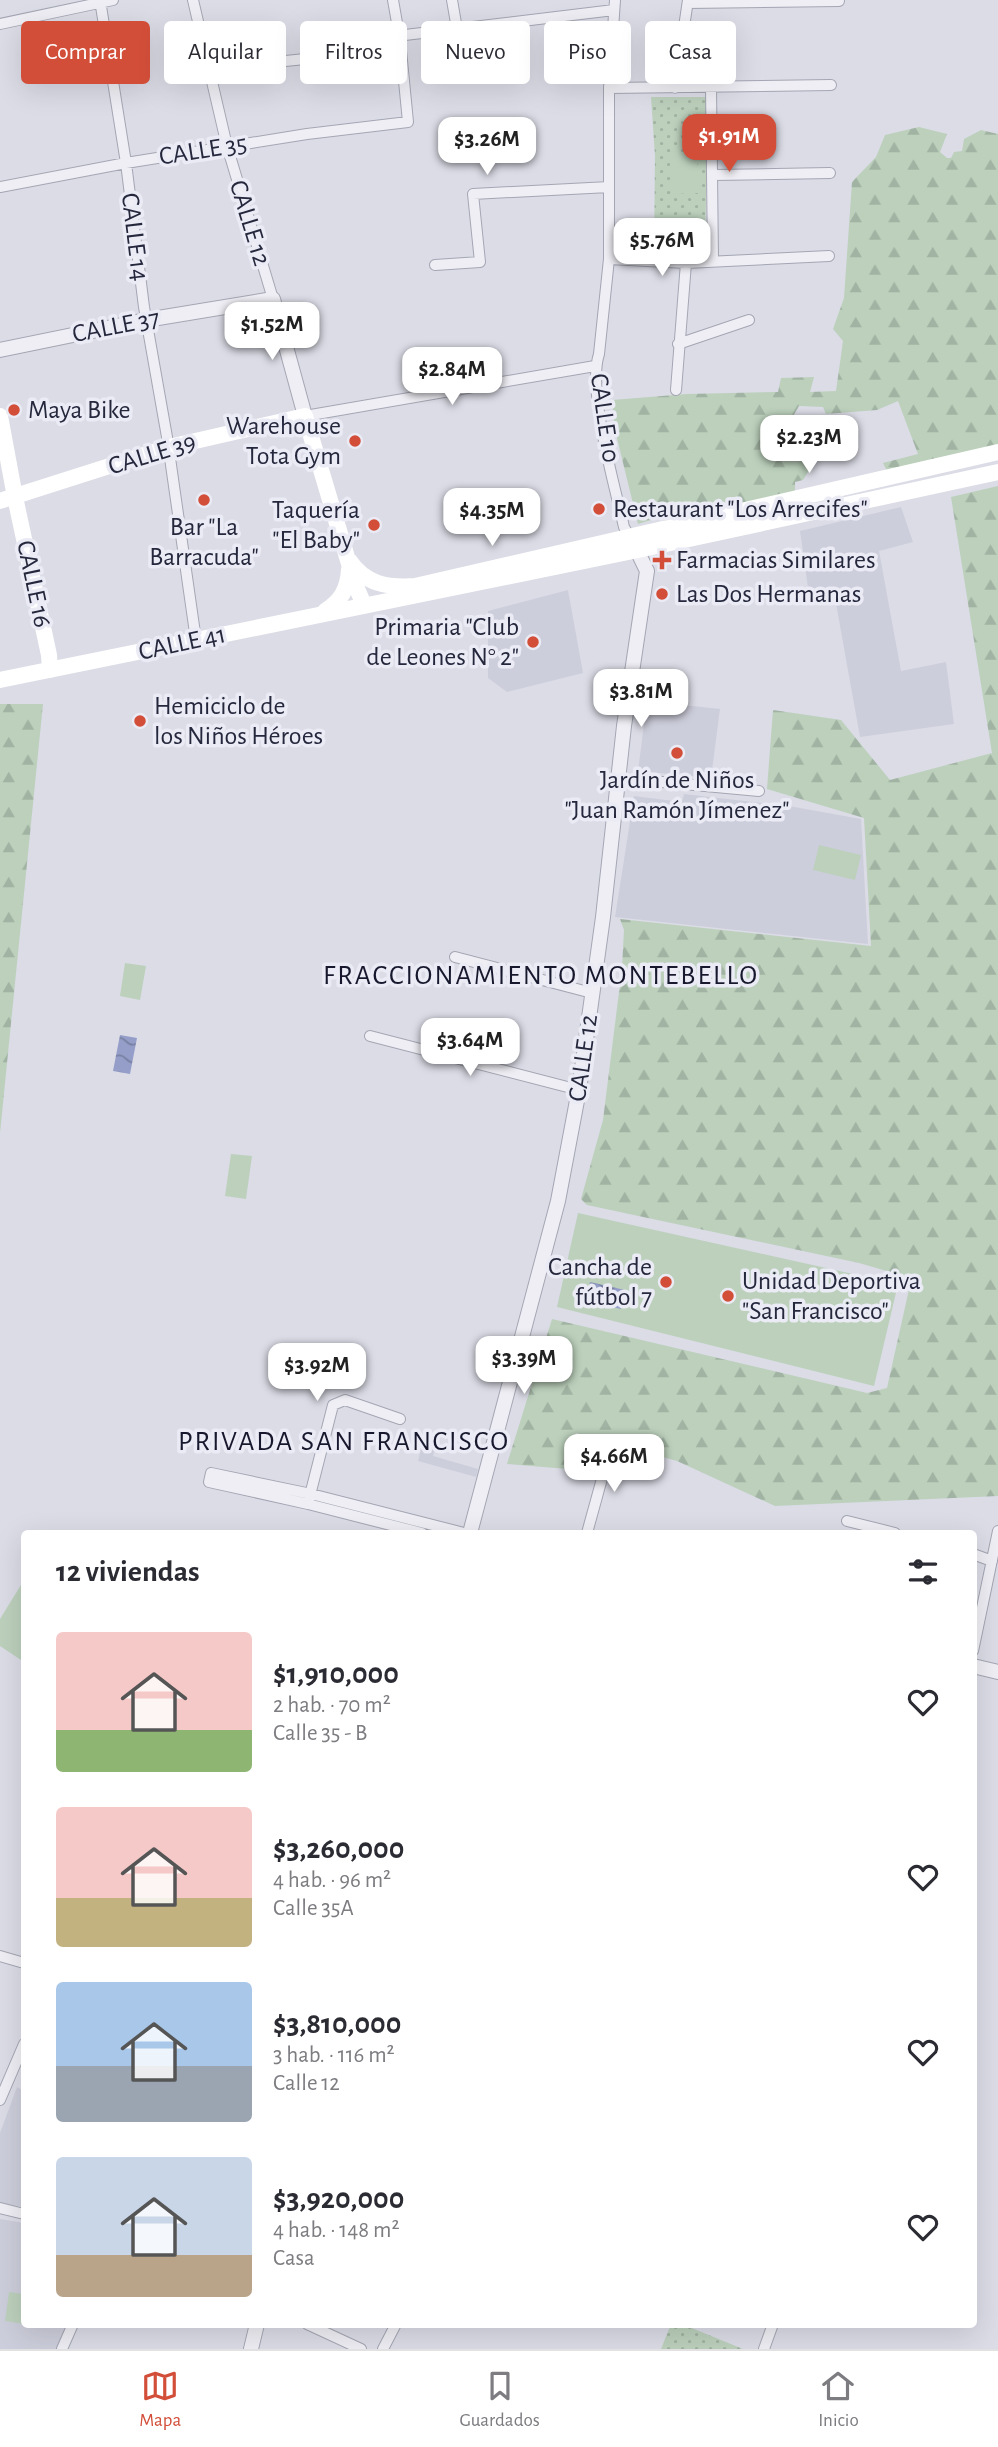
<!DOCTYPE html>
<html lang="es">
<head>
<meta charset="utf-8">
<style>
	:root { --surface:#fff; --page:#f2f2f3; --text:#2b2b33; --muted:#7c7c81; --line:#e1e1e2; --accent:#d24e39 }
	body { margin:0; font-family:"Alegreya Sans",sans-serif; background:var(--page); color:var(--text); height:100vh; display:flex; flex-direction:column; font-size:26px; white-space:nowrap }
	* { box-sizing:border-box; margin:0 }
	p { font-size:23px; color:var(--muted) }
	.icon { flex:none; width:38px; height:38px; fill:none; stroke:currentColor; stroke-width:2; stroke-linecap:round; stroke-linejoin:round }
	.map { position:relative; flex:1; overflow:hidden }
	.side { position:absolute; left:21px; top:1530px; width:956px; height:798px; display:flex; flex-direction:column; background:var(--surface); border-radius:7px; box-shadow:0 7px 28px #0002 }
	.side>* { flex:none }
	.banner { position:absolute; left:21px; top:21px; width:957px; height:63px; display:flex; gap:14px }
	.price { position:absolute; translate:-50% -60px; padding:0 16px; border-radius:14px; background:#fff; color:#222; font-size:23px; line-height:46px; filter:drop-shadow(0 2px 4px #0008) }
	.price::after { content:''; position:absolute; left:50%; top:42px; width:21px; height:16px; margin-left:-10px; background:inherit; clip-path:polygon(0 0,100% 0,50% 100%) }
	.price.on { background:var(--accent); color:#fff }
	ul { padding:0; list-style:none }
	li { display:flex; align-items:center; gap:21px; height:175px; padding:0 35px }
	li span { display:grid; place-items:center; flex:none; width:196px; height:140px; border-radius:7px; color:#555 }
	li>.icon { margin-inline-start:auto }
	span .icon { width:84px; height:84px; fill:#fffc; stroke-width:1 }
	li b { font-size:30px }
	h2 { display:flex; justify-content:space-between; align-items:center; height:84px; padding:0 35px; font-size:30px }
	.pill { padding:0 24px; border-radius:7px; background:var(--surface); box-shadow:0 7px 28px #0002; font-size:24px; line-height:63px }
	.pill.on { background:var(--accent); color:#fff }
	.tabs { display:flex; justify-content:space-around; align-items:center; height:98px; border-top:2px solid var(--line); background:var(--surface); font-size:19px; color:var(--muted) }
	.tabs a { display:grid; justify-items:center; gap:4px }
	.tabs .on { color:var(--accent) }
	.map>svg:first-child { display:block }
	.built { fill:#cdcedb }
	.forest { fill:url(#forest-firs) }
	.park { fill:url(#park-dots) }
	.garden { fill:#bcd0bc }
	.water { fill:url(#water-waves) }
	.lines { fill:none; stroke-linecap:round; stroke-linejoin:round }
	.minor-casing { stroke:#a4a6b3; stroke-width:12 }
	.tertiary-casing { stroke:#a4a6b3; stroke-width:16 }
	.minor { stroke:#eeeef4; stroke-width:10 }
	.tertiary { stroke:#eeeef4; stroke-width:14 }
	.secondary { stroke:#fff; stroke-width:16 }
	.poi-dot { fill:#d24e39; stroke:#eaebf4; stroke-width:2.5 }
	.labels { text-anchor:middle; dominant-baseline:central; stroke-width:7; stroke-linejoin:round; paint-order:stroke }
	.street-label { font-size:26px; fill:#25273d; stroke:#eaebf4 }
	.poi-label { font-size:26px; fill:#25273d; stroke:#eaebf4; text-anchor:start }
	.neighbourhood-label { font-size:28px; letter-spacing:2px; fill:#17182d; stroke:#eaebf4 }
</style>
</head>
<body>
<div class="map">
<svg width="998" height="2349" viewBox="0 0 998 2349">
	<defs>
		<pattern id="forest-firs" width="22" height="20" patternUnits="userSpaceOnUse" patternTransform="scale(1.75)"><rect width="22" height="20" fill="#bcd0bc"/><path d="M5 1l3.5 6h-7zM16 11l3.5 6h-7z" fill="#a1b3a2"/></pattern>
		<pattern id="park-dots" width="8" height="8" patternUnits="userSpaceOnUse" patternTransform="scale(1.75)"><rect width="8" height="8" fill="#bcd0bc"/><path d="M2 2h.1M6 6h.1" fill="none" stroke="#a1b3a2" stroke-width="1.8" stroke-linecap="round"/></pattern>
		<pattern id="water-waves" width="16" height="10" patternUnits="userSpaceOnUse" patternTransform="scale(1.75)"><rect width="16" height="10" fill="#949ec8"/><path d="M0 5q4-4 8 0t8 0" fill="none" stroke="#7981a4"/></pattern>
	</defs>
	<rect width="100%" height="100%" fill="#dbdce6"/>
	<!-- built -->
	<path class="built" d="M901,507l12,35 -34,9 22,120 45,-9 8,62 -94,13 -25,-139 -25,4 -10,-71z
		M568,590l15,83 -76,19 -19,-14v-67z
		M647,701l73,8 -9,69 -73,-7z
		M684,794l105,12 72,13 7,125 -253,-27 19,-121 48,6z
		M425,1433l13,3 -5,20 45,13 -2,8 -58,-16z
		M17,2087l7,4v116l-24,-4v-70z
		M0,2219l24,4v101h45l-12,25h-57z"/>
	<!-- forest -->
	<path class="forest" d="M919,127l28,7 -7,18 7,6h4l3,-6 8,-1 2,-12 17,-9 17,4v313l-111,24 -4,-8 35,-9 -20,-53 -21,9 -51,4 -3,-7 -24,-1 -7,12 19,49 -8,13 -8,2v10l-129,31 -5,-6 -23,7 -23,-94 -3,-30 75,-6 91,-2 3,-14 33,-1 -4,15 26,-1 7,-50 -10,-12 11,-31 8,-116 24,-25 9,-22z
		M998,486v1010l-223,10 -98,-45 -101,-28 -9,36 -60,-5 45,-145 315,74 20,-5 23,-103 -13,-11 -38,-11 -272,-58 -6,-6 22,-79 19,-152 2,-38 -4,-11 251,27 -7,-128 -97,-29 6,-79 68,10 49,60 102,-27 -41,-256z
		M0,704h43l-43,429z"/>
	<!-- park -->
	<path class="park" d="M651,97h57l-3,153 -4,6 -47,2 1,-102z
		M671,2324h11l61,25h-82z"/>
	<!-- garden -->
	<path class="garden" d="M697,152l2,41 -28,1 -1,-41z
		M819,845l42,10 -6,25 -42,-10z
		M125,963l21,3 -6,34 -20,-4z
		M231,1154l21,2 -6,43 -21,-3z
		M578,1213l320,71 -24,102 -317,-79z
		M24,1580v82l-24,-16v-27z
		M9,2292l15,2v30l-19,-3z"/>
	<!-- water -->
	<path class="water" d="M120,1035l17,3 -7,36 -17,-3z
		M590,1282l35,8 -4,19 -36,-8z"/>
	<g class="lines">
		<defs>
			<path id="minor" d="M100,0l26,163 18,144 23,130 29,203
				M193,0l34,146 46,153
				M452,0l5,29
				M615,0l-6,88v171l-10,95c-12,36 16,133 25,173l5,9
				M688,3l151,-2
				M0,24l113,-24
				M208,69l97,-10 91,-17 9,-7 209,-25
				M711,87l2,173
				M609,88l222,-3
				M675,88l13,-88
				M713,175l117,-2
				M0,187l126,-24 181,-29 101,-12 -8,-82 -7,-40
				M609,259l77,4 143,-7
				M435,265l45,-3 -7,-68 136,-7
				M678,344l71,-24
				M676,390l10,-127
				M305,416l290,-50
				M619,778l140,13
				M455,957l137,36
				M370,1036l209,54
				M309,1499l24,-94 12,-5 55,19
				M847,1521l48,12
				M422,1533l-114,-29 -99,-22 2,-9 100,21 153,39
				M587,1533l24,-87
				M973,1554l19,7
				M973,1651l25,-120
				M0,1956l24,7
				M0,2100l24,-56
				M0,2208l24,6
				M307,2324l54,25
				M62,2349l11,-25
				M383,2349l13,-25
				M764,2349l9,-25"/>
			<path id="tertiary" d="M0,350l146,-30 127,-21 32,117
				M470,1533l88,-332 21,-111 24,-173 21,-191 23,-155 -15,-31
				M973,1666l25,6
				M251,2349l6,-25"/>
		</defs>
		<!-- minor casing -->
		<use href="#minor" class="minor-casing"/>
		<!-- tertiary casing -->
		<use href="#tertiary" class="tertiary-casing"/>
		<!-- minor -->
		<use href="#minor" class="minor"/>
		<!-- tertiary -->
		<use href="#tertiary" class="tertiary"/>
		<!-- secondary -->
		<path class="secondary" d="M0,416l15,81 34,158 1,15
			M0,501l169,-54 136,-31 50,168 9,21
			M349,560c16,24 38,28 66,26l583,-134
			M325,611c16,-10 23,-22 24,-42
			M0,680l638,-130 360,-78"/>
	</g>
	<!-- markers -->
	<g class="poi-dot">
		<circle cx="14" cy="410" r="7"/>
		<circle cx="355" cy="441" r="7"/>
		<circle cx="204" cy="500" r="7"/>
		<circle cx="599" cy="509" r="7"/>
		<circle cx="374" cy="525" r="7"/>
		<path d="M658.5 549.5h7v7h7v7h-7v7h-7v-7h-7v-7h7z"/>
		<circle cx="662" cy="594" r="7"/>
		<circle cx="533" cy="642" r="7"/>
		<circle cx="140" cy="721" r="7"/>
		<circle cx="677" cy="753" r="7"/>
		<circle cx="666" cy="1282" r="7"/>
		<circle cx="728" cy="1296" r="7"/>
	</g>
	<g class="labels">
		<!-- street labels -->
		<g class="street-label">
			<text transform="translate(203 150) rotate(-9)">CALLE 35</text>
			<text transform="translate(250 223) rotate(73)">CALLE 12</text>
			<text transform="translate(135 237) rotate(83)">CALLE 14</text>
			<text transform="translate(116 326) rotate(-11)">CALLE 37</text>
			<text transform="translate(605 418) rotate(82)">CALLE 10</text>
			<text transform="translate(152 454) rotate(-17)">CALLE 39</text>
			<text transform="translate(34 584) rotate(78)">CALLE 16</text>
			<text transform="translate(182 643) rotate(-12)">CALLE 41</text>
			<text transform="translate(583 1058) rotate(-82)">CALLE 12</text>
		</g>
		<!-- poi labels -->
		<g class="poi-label">
			<text x="28" y="410">Maya Bike</text>
			<text x="341" y="426" text-anchor="end">Warehouse<tspan x="341" dy="30">Tota Gym</tspan></text>
			<text x="613" y="509">Restaurant "Los Arrecifes"</text>
			<text x="360" y="510" text-anchor="end">Taquería<tspan x="360" dy="30">"El Baby"</tspan></text>
			<text x="204" y="527" text-anchor="middle">Bar "La<tspan x="204" dy="30">Barracuda"</tspan></text>
			<text x="676" y="560">Farmacias Similares</text>
			<text x="676" y="594">Las Dos Hermanas</text>
			<text x="519" y="627" text-anchor="end">Primaria "Club<tspan x="519" dy="30">de Leones N° 2"</tspan></text>
			<text x="154" y="706">Hemiciclo de<tspan x="154" dy="30">los Niños Héroes</tspan></text>
			<text x="677" y="780" text-anchor="middle">Jardín de Niños<tspan x="677" dy="30">"Juan Ramón Jímenez"</tspan></text>
			<text x="652" y="1267" text-anchor="end">Cancha de<tspan x="652" dy="30">fútbol 7</tspan></text>
			<text x="742" y="1281">Unidad Deportiva<tspan x="742" dy="30">"San Francisco"</tspan></text>
		</g>
		<!-- neighbourhood labels -->
		<g class="neighbourhood-label">
			<text x="541" y="976">FRACCIONAMIENTO MONTEBELLO</text>
			<text x="344" y="1442">PRIVADA SAN FRANCISCO</text>
		</g>
	</g>
</svg>
<b class="price on" style="left:729px;top:174px">$1.91M</b>
<b class="price" style="left:487px;top:177px">$3.26M</b>
<b class="price" style="left:662px;top:278px">$5.76M</b>
<b class="price" style="left:272px;top:362px">$1.52M</b>
<b class="price" style="left:452px;top:407px">$2.84M</b>
<b class="price" style="left:809px;top:475px">$2.23M</b>
<b class="price" style="left:492px;top:548px">$4.35M</b>
<b class="price" style="left:641px;top:729px">$3.81M</b>
<b class="price" style="left:470px;top:1078px">$3.64M</b>
<b class="price" style="left:524px;top:1396px">$3.39M</b>
<b class="price" style="left:317px;top:1403px">$3.92M</b>
<b class="price" style="left:614px;top:1494px">$4.66M</b>
<div class="banner">
<a class="pill on">Comprar</a>
<a class="pill">Alquilar</a>
<a class="pill">Filtros</a>
<a class="pill">Nuevo</a>
<a class="pill">Piso</a>
<a class="pill">Casa</a>
</div>
<section class="side">
<h2>12 viviendas<svg class="icon" aria-label="filters" viewBox="0 0 24 24"><path d="M4 7h16M4 17h16"/><circle cx="9" cy="7" r="2"/><circle cx="15" cy="17" r="2"/></svg></h2>
<ul>
<li><span style="background:linear-gradient(#f6c9c9 70%,#8fb573 0)"><svg class="icon" aria-label="home" viewBox="0 0 24 24"><path d="M3 11l9-7 9 7M6 9v11h12V9"/></svg></span><div><b>$1,910,000</b><p>2 hab. · 70 m²</p><p>Calle 35 - B</p></div><svg class="icon" aria-label="heart" viewBox="0 0 24 24"><path d="M12 20l-8-8c-3-5 5-10 8-4 3-6 11-1 8 4z"/></svg></li>
<li><span style="background:linear-gradient(#f6c9c9 65%,#c2b280 0)"><svg class="icon" aria-label="home" viewBox="0 0 24 24"><path d="M3 11l9-7 9 7M6 9v11h12V9"/></svg></span><div><b>$3,260,000</b><p>4 hab. · 96 m²</p><p>Calle 35A</p></div><svg class="icon" aria-label="heart" viewBox="0 0 24 24"><path d="M12 20l-8-8c-3-5 5-10 8-4 3-6 11-1 8 4z"/></svg></li>
<li><span style="background:linear-gradient(#a9c7e8 60%,#9aa5b1 0)"><svg class="icon" aria-label="home" viewBox="0 0 24 24"><path d="M3 11l9-7 9 7M6 9v11h12V9"/></svg></span><div><b>$3,810,000</b><p>3 hab. · 116 m²</p><p>Calle 12</p></div><svg class="icon" aria-label="heart" viewBox="0 0 24 24"><path d="M12 20l-8-8c-3-5 5-10 8-4 3-6 11-1 8 4z"/></svg></li>
<li><span style="background:linear-gradient(#c9d6e8 70%,#b9a48a 0)"><svg class="icon" aria-label="home" viewBox="0 0 24 24"><path d="M3 11l9-7 9 7M6 9v11h12V9"/></svg></span><div><b>$3,920,000</b><p>4 hab. · 148 m²</p><p>Casa</p></div><svg class="icon" aria-label="heart" viewBox="0 0 24 24"><path d="M12 20l-8-8c-3-5 5-10 8-4 3-6 11-1 8 4z"/></svg></li>
</ul>
</section>
</div>
<nav class="tabs">
<a class="on"><svg class="icon" aria-label="map" viewBox="0 0 24 24"><path d="M3 6l6-2 6 2 6-2v14l-6 2-6-2-6 2zM9 4v14M15 6v14"/></svg>Mapa</a>
<a><svg class="icon" aria-label="saved" viewBox="0 0 24 24"><path d="M7 4h10v16l-5-4-5 4z"/></svg>Guardados</a>
<a><svg class="icon" aria-label="home" viewBox="0 0 24 24"><path d="M3 11l9-7 9 7M6 9v11h12V9"/></svg>Inicio</a>
</nav>
</body>
</html>
